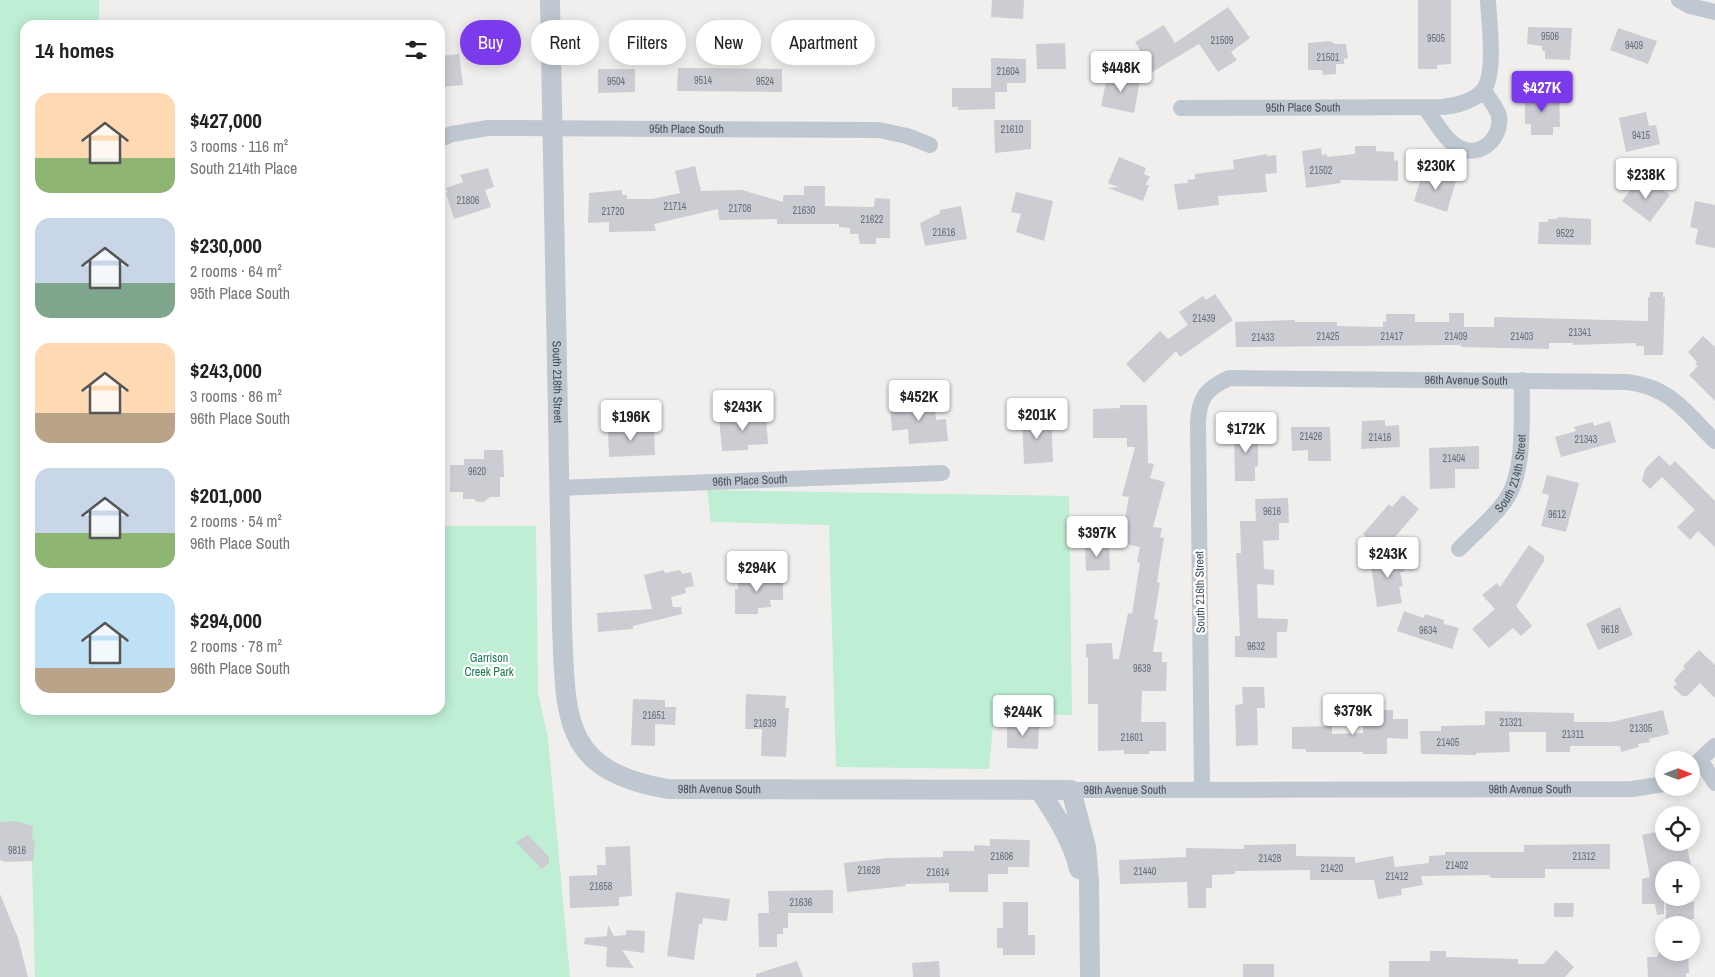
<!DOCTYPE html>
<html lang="en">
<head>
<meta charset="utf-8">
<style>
	:root { --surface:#fff; --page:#f2f2f2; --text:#222; --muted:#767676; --accent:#7c3aed }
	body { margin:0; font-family:"Archivo Narrow",sans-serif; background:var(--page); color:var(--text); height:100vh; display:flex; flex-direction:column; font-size:19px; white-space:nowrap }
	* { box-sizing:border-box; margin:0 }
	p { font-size:16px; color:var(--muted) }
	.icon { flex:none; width:28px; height:28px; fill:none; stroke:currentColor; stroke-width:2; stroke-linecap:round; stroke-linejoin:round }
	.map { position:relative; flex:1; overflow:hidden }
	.panel { position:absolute; left:20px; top:20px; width:425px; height:695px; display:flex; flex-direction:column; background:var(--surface); border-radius:15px; box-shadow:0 2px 12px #0003 }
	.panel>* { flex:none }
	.hud { position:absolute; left:460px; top:20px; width:475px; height:45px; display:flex; gap:10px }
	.needle { width:32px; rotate:90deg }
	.tools { position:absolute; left:1655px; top:751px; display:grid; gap:10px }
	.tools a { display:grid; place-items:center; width:45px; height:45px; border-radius:50%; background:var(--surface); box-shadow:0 2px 12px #0003; font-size:25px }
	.price { position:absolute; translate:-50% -42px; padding:0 11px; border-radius:5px; background:#fff; color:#222; font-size:16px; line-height:32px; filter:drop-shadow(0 1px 2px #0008) }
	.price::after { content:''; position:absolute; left:50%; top:30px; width:15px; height:11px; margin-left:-8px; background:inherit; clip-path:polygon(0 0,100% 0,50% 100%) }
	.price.on { background:var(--accent); color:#fff }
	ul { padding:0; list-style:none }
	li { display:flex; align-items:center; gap:15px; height:125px; padding:0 15px }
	li span { display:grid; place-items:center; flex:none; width:140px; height:100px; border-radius:15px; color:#555 }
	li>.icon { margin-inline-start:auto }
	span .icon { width:60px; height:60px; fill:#fffc; stroke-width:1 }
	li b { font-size:21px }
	h2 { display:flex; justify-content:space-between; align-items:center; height:60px; padding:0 15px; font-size:21px }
	.tag { padding:0 18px; border-radius:22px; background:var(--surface); box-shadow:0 2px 12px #0003; font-size:18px; line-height:45px }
	.tag.on { background:var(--accent); color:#fff }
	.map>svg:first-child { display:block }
	.green { fill:#beeed3 }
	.building { fill:#cbcdd3 }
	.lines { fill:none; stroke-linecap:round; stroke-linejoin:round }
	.minor { stroke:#bfc8d0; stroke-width:16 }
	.tertiary { stroke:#bfc8d0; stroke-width:20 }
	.labels { text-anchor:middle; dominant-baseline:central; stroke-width:4.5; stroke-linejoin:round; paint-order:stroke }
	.number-label { font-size:10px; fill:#686f79 }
	.street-label { font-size:12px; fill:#47505b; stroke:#fff }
	.park-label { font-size:12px; fill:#197b50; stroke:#fff }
</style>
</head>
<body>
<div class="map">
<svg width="1715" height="977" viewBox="0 0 1715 977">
	<rect width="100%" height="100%" fill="#f1eeee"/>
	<!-- green -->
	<path class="green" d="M0,0h99v25h-74v685h415v-184h96l2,167 10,45 22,239h-535l-4,-152 -31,-1z
		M707,490l362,6 3,219 -78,-1 -5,55 -153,-2 -7,-242 -118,-3z"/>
	<!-- building -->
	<path class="building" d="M992,0h32l-1,19 -32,-2z
		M1418,0h33v64l-14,1v4h-19z
		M1228,7l22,31 -19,14 6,8 -19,12 -19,-28 -50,30 -6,-10 4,-2 -12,-20 29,-17 11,18z
		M1528,27l44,1 -2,32 -25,-1v-8h-3v-5l-15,-2z
		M1618,28l39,13 -9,23 -38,-14z
		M1330,41l5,3h11l2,14 -4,1v5h-8v10l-13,1 -1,-5h-14v-27z
		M1065,43l1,26h-29l-1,-25z
		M459,54l4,31 -23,2v-31z
		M991,58l35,1v24h-19v9h-12v17l-37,1v-3h-6v-19h39z
		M678,68l104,1v23l-105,-1z
		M598,69h37v23l-37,1z
		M1108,73l32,7 -6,33 -33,-7z
		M1525,93h34l1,34h-7v8h-22v-11h-6z
		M1646,112l3,14 7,-1 4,19 -34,8 -7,-34z
		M994,120h37v29l-36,4z
		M1355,146h21v5l18,1v9l4,-1v21l-58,-1 1,3 -35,5 -4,-37 19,-3 1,7 5,-1v3l28,-3z
		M1267,154v2l9,-1 1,18 -12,1 2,18 -49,4 1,9 -41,5 -4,-26 14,-1 -1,-3 8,-1v-5l39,-5 -1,-9z
		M1119,157l27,11 -2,6 6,3 -5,8h4l-6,16 -35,-13 10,-1 -10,-4z
		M695,166l6,25 41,-1 41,12v-5l2,-2h19v-9h21v20l49,1 1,-9 15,1v39h-14v6h-16l-2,-10h-8v-6l-11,-1v-3h-62v-5l-58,1 -1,-11 -64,15 2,7 -47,1v-10l-21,1 1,-30 33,-3v5h5v4h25l28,-6 -5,-22z
		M488,168l6,19 -9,3 6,17 -37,12 -8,-26 2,-1 -2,-4 17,-6 -3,-7z
		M1439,171l18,6 -10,35 -33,-11 7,-23 5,-4 11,3z
		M1637,181l12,8 4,-6 17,12 -20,27 -28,-21z
		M1016,192l37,9 -9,40 -28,-9 5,-18 -10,-2z
		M1695,201l20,4v43l-20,-4 3,-15 -8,-2z
		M961,206l6,33 -42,7 -5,-23 20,-10v-3z
		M1557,217l34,2v26l-53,-1 1,-22h9v-3h9z
		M1650,292h13v5h2l-2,58h-19v-9h-8v-3l-63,2v-2h-24v6l-88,-2v-2l-225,2 -1,-25 60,-2v2h42v4l46,1v-5h3v-8h29v8h34v-9h15v14h30v-10l154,4v-24h2z
		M1215,294l18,26 -53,37 -4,-6 -32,32 -18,-19 34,-33 8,8 20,-14 -9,-13 24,-16 3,4z
		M1703,336l12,11v54l-26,-26 9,-9 -3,-2 2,-2 -9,-10z
		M934,399l2,21 10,-1 2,22 -39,3 -1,-15 -16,2 -2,-26z
		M1120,405h27l1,58 6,1 -4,14 15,4 -12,45 9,1 -2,9 4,1 -7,44 3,1 -6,36 4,1 -5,32h9v10h5l-1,29h-24l-1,31h25v29h-17v3h-25v-4l-26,1v-47h-10v-47l-2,1v-14l26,-1 1,16h6l9,-46 4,1 8,-51 -3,-1 3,-15 -20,-4 9,-46 -7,-1 13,-49h-8v-9h-34v-29l27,-1z
		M1051,415l2,47 -29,2 -2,-47z
		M766,416l2,28 -20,1v5l-26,1 -3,-34z
		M1385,420v6l14,-1 1,22 -39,2 1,-28z
		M1610,421l6,21 -55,15 -6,-20 21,-6 -2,-4 19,-5 1,4z
		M654,427l1,28 -46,2 -1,-29z
		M1291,427h39l1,34h-23v-11l-16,1z
		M1234,428h24v38l-3,1v14h-20z
		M1479,446v23h-24v19l-25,1 -1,-41z
		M484,450h19l1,27h-4v20h-10l-6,5h-7l-3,-3h-11v-7h-13v-27h14v-6h20z
		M1659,455l11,11 5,-5 40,40v46l-17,-16 -8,9 -13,-13 18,-17 -33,-33 -12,12 -8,-8 3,-12z
		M1547,475l32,8 -13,49 -25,-6 8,-31 -7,-2z
		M1403,495l16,14 -37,43 -19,-18 26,-30 3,3z
		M1288,498l1,25h-10v17l-16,1 1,28 10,1v15l-17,-1 1,34 30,1 -1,13h-10v26l-42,-1v-21h5l-4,-83h5l-1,-32h16l-1,-22z
		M1085,545h24l1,25 -24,1z
		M1529,545l15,11v5l-28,45 16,20 -11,10 -8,-8 -24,20 -17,-19 23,-20 -13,-14 15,-12 3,4z
		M1402,553l2,19h-4l3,14 -4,1 3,16 -25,4 -7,-49z
		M664,570l1,3 15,-3 2,4 9,-2 3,14 -9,2 1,5 -15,4 2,10h8l1,7 -49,12v3l-35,3 -1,-19 55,-4 -8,-34z
		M738,574l45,2v24h-13l1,7 -13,1v6h-23v-25h3z
		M1620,607l13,28 -35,15 -12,-26z
		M1404,611l20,7 1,-4 19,6v4l15,4 -7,21 -55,-18z
		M1699,650l16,15v33l-15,-15 -13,13h-5l-9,-9 4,-3 -3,-4 11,-12 -2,-2z
		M1242,687h22l1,21h-8l1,37 -22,1 -1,-41 8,-1z
		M746,694l40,2 -1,12h4l-3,49 -25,-1 1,-27h-17z
		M633,699l32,1v7h11l-1,18 -20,-1v22l-24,-1z
		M1375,710h18v9h15v20l-21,-1v16h-24v-2h-57v-3h-14v-22l40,-1v8l31,-1v-14h12z
		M1663,710l6,24 -20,5 1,3 -12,2 1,3 -18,5 -1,-6h-50v6h-24v-20h-37l1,20 -34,1v2l-55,-1 -1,-23h21v-5l44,-1v-14l89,2v9h37z
		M1007,725l32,1 -1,23 -31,-1z
		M16,821l17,5 -1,14 3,1 -2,20 -28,1 -5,-2v-38z
		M1664,830v12h22l6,28h-28v44l-7,1 -2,-11h-13v-25l8,-2 -8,-42z
		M528,835l21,22v6l-7,6 -26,-27z
		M990,839l40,1 -1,27h-21v7h-20v18h-39v-9l-44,1 1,2 -59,6 -3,-29 44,-5 55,-1v-6h31v-6l16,1z
		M1296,844v12l59,1v6l38,-7 2,11 34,-4v-7l16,-1v-3h79v-7l86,-1v25h-65v9h-54l-2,-3 -68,1 2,9 -22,4 1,6 -24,4 -4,-19h-64v-10l-75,1v3l-23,1v13h-6v20h-18l-1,-26 -67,2 -1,-24 67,-3v-9l58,1v-4z
		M630,846l2,50 -13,1v9l-49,2 -1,-32 28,-1v-10h9l-1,-18z
		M833,890v23h-45v15h-5v6h-6v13h-18l-1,-34h11l-1,-22z
		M676,892l54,7 -3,22 -24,-3 -1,6h-3l-5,36 -27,-4z
		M0,894l18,44 10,39h-28z
		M1666,898h25v4h3v17h-3v6h-25z
		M1003,902h25v33h7v20h-32v-7h-6v-20h6z
		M1554,903h20l-1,14h-19z
		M608,925l6,11 12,-1v-5l19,1 -1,22 -22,-3 12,18 -28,-1 1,-20 -23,-3 1,-6 22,-2z
		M1556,950l18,17 -9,10h-176v-16h41v-10h16v6l72,2v5h26z
		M1659,952l29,2 1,19h-3v4h-38l-1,-20h10z
		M797,961l6,16h-47v-3z
		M939,961l1,16h-27l-1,-14z
		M1243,964h31v13h-31z"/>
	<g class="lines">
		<!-- minor -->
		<g class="minor">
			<path d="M1679,0l11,6 25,6"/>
			<path id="s1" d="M1181,108l261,-1c13,-1 34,-6 42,-18 12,-17 5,-67 4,-89"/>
			<path d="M1425,108c10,12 20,33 35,40 21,10 42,-10 39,-32 -2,-8 -11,-18 -15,-26"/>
			<path id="s2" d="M440,139l12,-5 36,-6 391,2 28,6 23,9"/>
			<path id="s3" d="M558,488l384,-15"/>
			<path id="s4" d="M1459,549c15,-16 36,-32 48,-51 19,-29 14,-84 15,-118"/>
			<path d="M1701,761l14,22"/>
			<path d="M1691,768l24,-22"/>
			<path id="s5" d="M1202,789l-4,-366c1,-26 8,-34 31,-45l399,4c44,6 57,30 87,59"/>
			<path id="s6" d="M1071,790l561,-1 32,-5"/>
		</g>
		<!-- tertiary -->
		<g class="tertiary">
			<path id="s7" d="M550,0l12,627c4,90 -1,144 106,162l403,1 15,57 3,34 1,96"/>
			<path d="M1039,790c17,25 33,50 40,79"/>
		</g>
	</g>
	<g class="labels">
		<!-- number labels -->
		<g class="number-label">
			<text x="1550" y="36">9506</text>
			<text x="1436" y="38">9505</text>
			<text x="1222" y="40">21509</text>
			<text x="1634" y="45">9409</text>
			<text x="1328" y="57">21501</text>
			<text x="1008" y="71">21604</text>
			<text x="703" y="80">9514</text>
			<text x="616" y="81">9504</text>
			<text x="765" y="81">9524</text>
			<text x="1012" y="129">21610</text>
			<text x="1641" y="135">9415</text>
			<text x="1321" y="170">21502</text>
			<text x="468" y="200">21806</text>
			<text x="675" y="206">21714</text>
			<text x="740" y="208">21708</text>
			<text x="804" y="210">21630</text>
			<text x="613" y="211">21720</text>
			<text x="872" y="219">21622</text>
			<text x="944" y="232">21616</text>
			<text x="1565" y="233">9522</text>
			<text x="1204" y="318">21439</text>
			<text x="1580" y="332">21341</text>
			<text x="1328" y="336">21425</text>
			<text x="1392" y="336">21417</text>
			<text x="1456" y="336">21409</text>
			<text x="1522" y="336">21403</text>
			<text x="1263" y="337">21433</text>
			<text x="1311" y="436">21426</text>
			<text x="1380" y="437">21416</text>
			<text x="1586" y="439">21343</text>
			<text x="1454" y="458">21404</text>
			<text x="477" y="471">9620</text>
			<text x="1272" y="511">9616</text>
			<text x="1557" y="514">9612</text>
			<text x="1610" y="629">9618</text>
			<text x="1428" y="630">9634</text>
			<text x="1256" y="646">9632</text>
			<text x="1142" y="668">9639</text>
			<text x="654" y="715">21651</text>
			<text x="1511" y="722">21321</text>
			<text x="765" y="723">21639</text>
			<text x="1641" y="728">21305</text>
			<text x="1573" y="734">21311</text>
			<text x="1132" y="737">21601</text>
			<text x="1448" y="742">21405</text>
			<text x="17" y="850">9816</text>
			<text x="1002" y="856">21606</text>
			<text x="1584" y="856">21312</text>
			<text x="1270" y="858">21428</text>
			<text x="1457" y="865">21402</text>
			<text x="1332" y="868">21420</text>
			<text x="869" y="870">21628</text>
			<text x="1145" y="871">21440</text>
			<text x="938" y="872">21614</text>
			<text x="1397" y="876">21412</text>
			<text x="601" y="886">21658</text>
			<text x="801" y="902">21636</text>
		</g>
		<!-- street labels -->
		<g class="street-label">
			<text stroke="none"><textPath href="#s1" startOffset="122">95th Place South</textPath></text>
			<text stroke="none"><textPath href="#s2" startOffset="248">95th Place South</textPath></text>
			<text stroke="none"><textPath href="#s5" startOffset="662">96th Avenue South</textPath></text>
			<text stroke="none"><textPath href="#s7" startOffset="382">South 218th Street</textPath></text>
			<text stroke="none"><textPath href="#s4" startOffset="95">South 214th Street</textPath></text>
			<text stroke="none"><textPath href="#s3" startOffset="192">96th Place South</textPath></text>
			<text transform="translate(1200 592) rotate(-91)">South 216th Street</text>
			<text stroke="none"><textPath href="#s6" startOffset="459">98th Avenue South</textPath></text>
			<text stroke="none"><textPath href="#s7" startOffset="899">98th Avenue South</textPath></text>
			<text stroke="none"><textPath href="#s6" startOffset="54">98th Avenue South</textPath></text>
		</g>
		<!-- park labels -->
		<g class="park-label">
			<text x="489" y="658">Garrison<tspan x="489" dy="14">Creek Park</tspan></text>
		</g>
	</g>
</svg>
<div class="tools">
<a><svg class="needle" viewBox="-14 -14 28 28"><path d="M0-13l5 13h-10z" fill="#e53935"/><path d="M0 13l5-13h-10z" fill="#767676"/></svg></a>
<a><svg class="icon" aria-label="locate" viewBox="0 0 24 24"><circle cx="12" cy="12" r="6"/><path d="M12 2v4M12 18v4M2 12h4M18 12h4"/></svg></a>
<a>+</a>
<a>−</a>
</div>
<b class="price" style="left:1121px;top:93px">$448K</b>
<b class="price on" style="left:1542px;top:113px">$427K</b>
<b class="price" style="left:1436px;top:191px">$230K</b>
<b class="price" style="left:1646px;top:200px">$238K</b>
<b class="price" style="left:919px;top:422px">$452K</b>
<b class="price" style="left:743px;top:432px">$243K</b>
<b class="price" style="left:1037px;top:440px">$201K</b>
<b class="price" style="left:631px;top:442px">$196K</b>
<b class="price" style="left:1246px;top:454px">$172K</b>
<b class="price" style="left:1097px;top:558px">$397K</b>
<b class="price" style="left:1388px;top:579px">$243K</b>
<b class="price" style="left:757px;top:593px">$294K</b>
<b class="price" style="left:1353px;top:736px">$379K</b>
<b class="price" style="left:1023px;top:737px">$244K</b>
<div class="hud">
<a class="tag on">Buy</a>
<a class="tag">Rent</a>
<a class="tag">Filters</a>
<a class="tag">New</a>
<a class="tag">Apartment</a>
</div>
<section class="panel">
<h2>14 homes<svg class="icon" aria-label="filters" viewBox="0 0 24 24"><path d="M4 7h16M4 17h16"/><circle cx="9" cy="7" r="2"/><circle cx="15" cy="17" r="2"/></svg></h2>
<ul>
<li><span style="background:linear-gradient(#ffd9b3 65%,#8fb573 0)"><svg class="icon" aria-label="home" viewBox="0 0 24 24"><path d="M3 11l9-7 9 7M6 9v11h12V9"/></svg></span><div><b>$427,000</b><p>3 rooms · 116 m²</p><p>South 214th Place</p></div></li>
<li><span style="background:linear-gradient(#c9d6e8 65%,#7fa58c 0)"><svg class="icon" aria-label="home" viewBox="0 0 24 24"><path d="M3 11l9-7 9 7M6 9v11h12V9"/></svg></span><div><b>$230,000</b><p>2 rooms · 64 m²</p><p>95th Place South</p></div></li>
<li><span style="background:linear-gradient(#ffd9b3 70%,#b9a48a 0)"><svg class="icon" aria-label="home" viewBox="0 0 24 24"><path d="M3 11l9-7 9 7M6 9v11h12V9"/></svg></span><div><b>$243,000</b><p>3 rooms · 86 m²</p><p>96th Place South</p></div></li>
<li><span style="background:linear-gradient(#c9d6e8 65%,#8fb573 0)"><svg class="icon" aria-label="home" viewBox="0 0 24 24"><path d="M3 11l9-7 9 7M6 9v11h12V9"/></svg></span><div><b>$201,000</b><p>2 rooms · 54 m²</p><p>96th Place South</p></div></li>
<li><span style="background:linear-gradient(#bfe0f5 75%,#b9a48a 0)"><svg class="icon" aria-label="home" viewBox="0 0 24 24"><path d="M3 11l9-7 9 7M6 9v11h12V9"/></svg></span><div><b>$294,000</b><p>2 rooms · 78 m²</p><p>96th Place South</p></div></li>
</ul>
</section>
</div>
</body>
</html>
